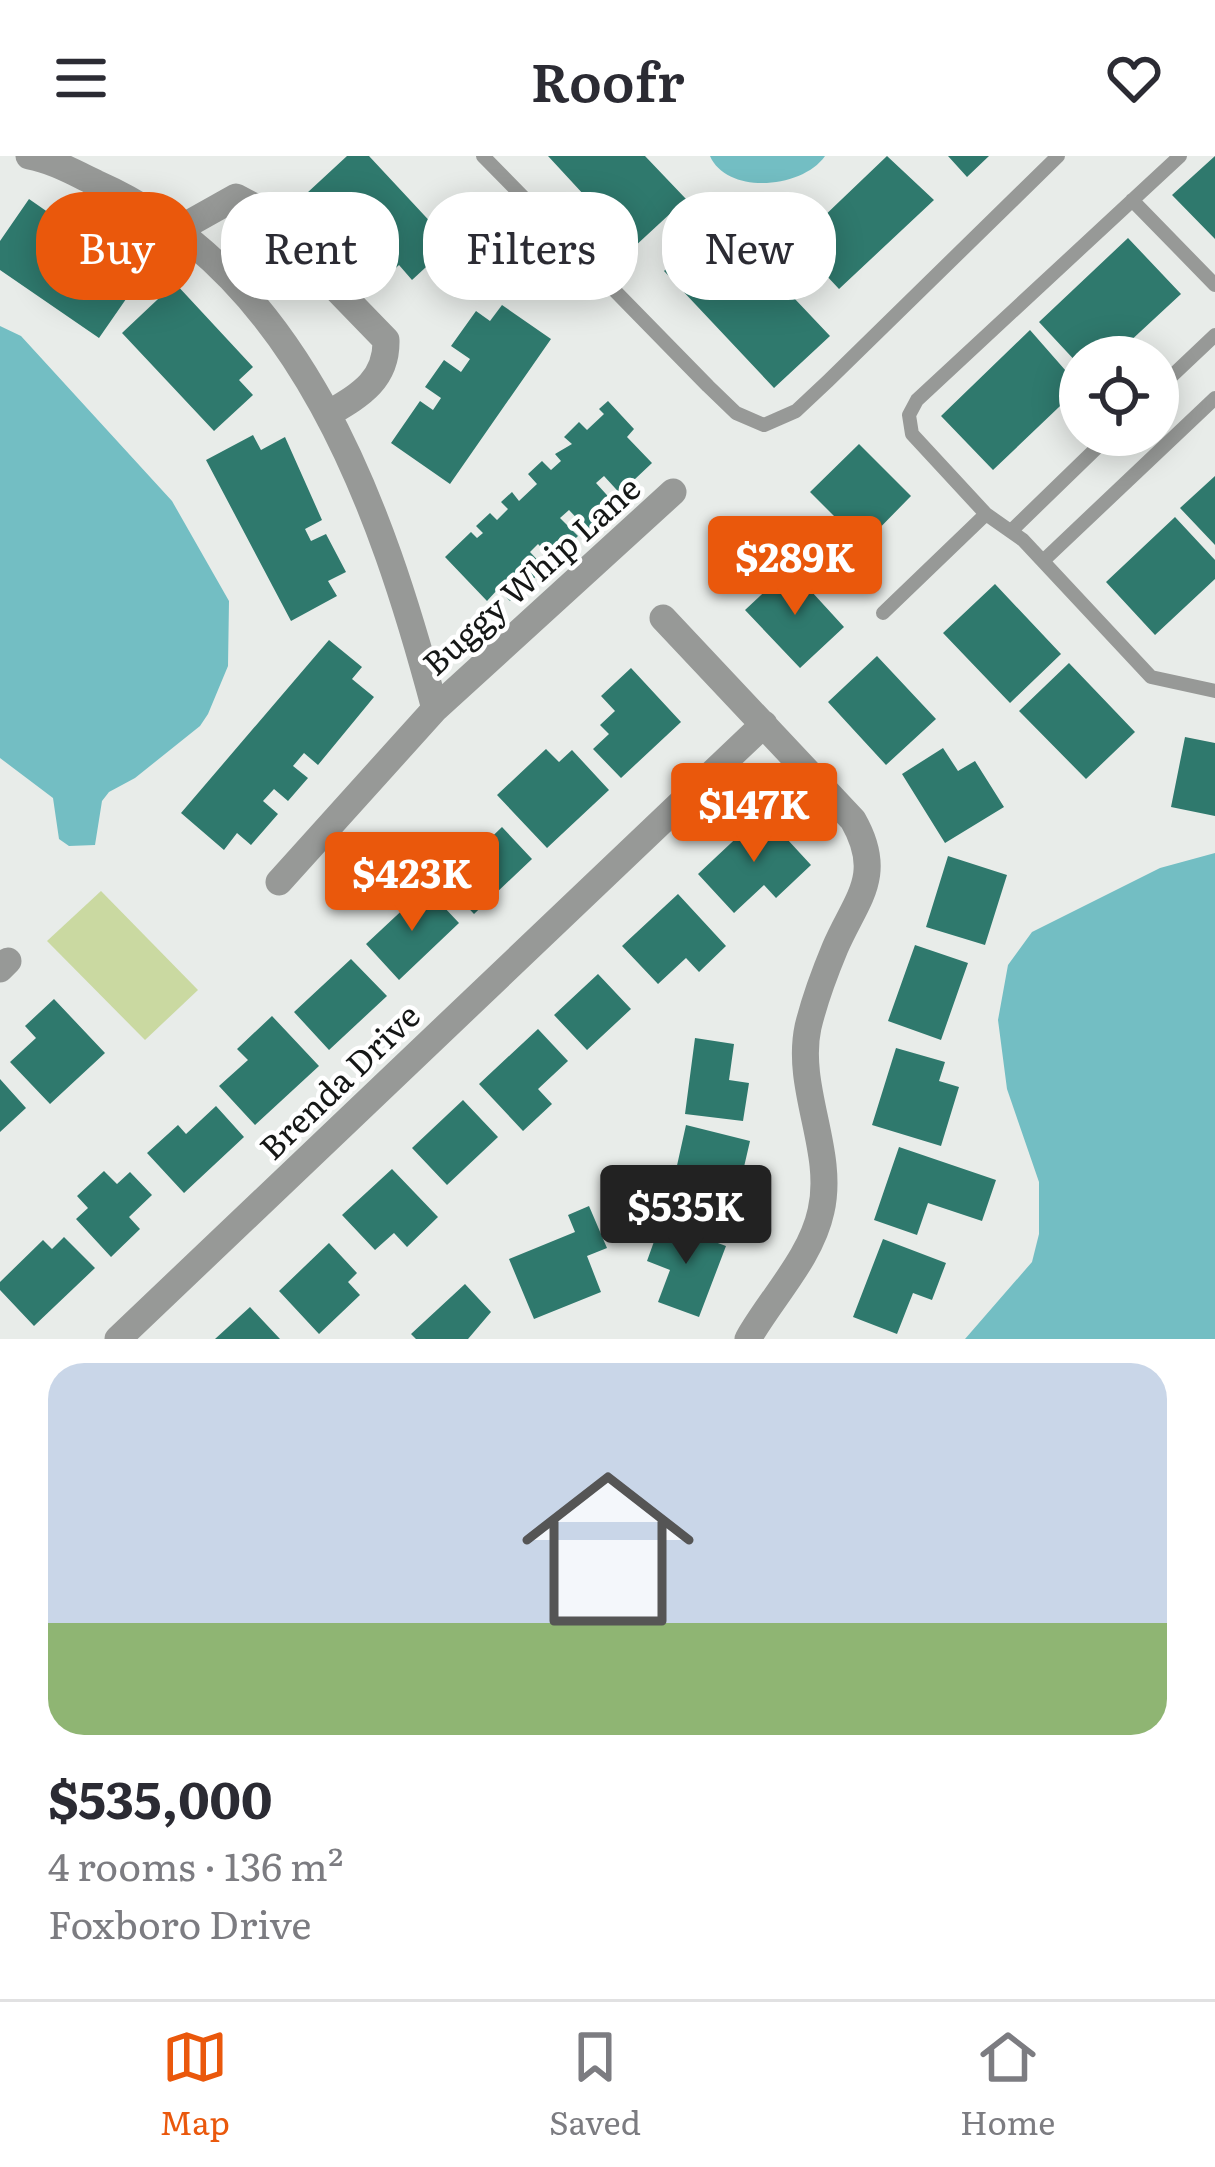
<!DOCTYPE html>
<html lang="en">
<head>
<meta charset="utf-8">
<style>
	:root { --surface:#fff; --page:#f2f2f3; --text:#2b2b33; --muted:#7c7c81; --line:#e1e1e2; --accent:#ea580c }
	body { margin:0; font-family:Literata,serif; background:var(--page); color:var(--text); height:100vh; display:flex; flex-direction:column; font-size:45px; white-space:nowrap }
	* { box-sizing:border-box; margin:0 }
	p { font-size:39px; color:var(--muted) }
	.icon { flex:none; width:66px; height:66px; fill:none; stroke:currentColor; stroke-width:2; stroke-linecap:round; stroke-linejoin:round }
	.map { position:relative; height:1183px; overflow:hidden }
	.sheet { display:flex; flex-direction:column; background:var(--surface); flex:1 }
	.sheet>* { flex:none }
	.hud { position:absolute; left:36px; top:36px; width:1143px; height:108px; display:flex; gap:24px }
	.tools { position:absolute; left:1059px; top:180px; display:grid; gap:24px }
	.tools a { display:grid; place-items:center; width:120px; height:120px; border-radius:50%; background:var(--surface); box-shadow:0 6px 30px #0003; font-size:60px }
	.price { position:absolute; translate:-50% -102px; padding:0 27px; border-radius:12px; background:var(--accent); color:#fff; font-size:39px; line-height:78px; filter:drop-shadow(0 3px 6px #0008) }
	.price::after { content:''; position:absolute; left:50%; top:72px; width:36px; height:27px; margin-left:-18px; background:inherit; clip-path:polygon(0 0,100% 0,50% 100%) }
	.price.selected { background:#222; color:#fff }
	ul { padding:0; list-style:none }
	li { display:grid; align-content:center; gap:24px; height:636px; padding:0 48px }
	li+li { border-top:3px solid var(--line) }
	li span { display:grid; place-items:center; height:372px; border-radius:36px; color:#555 }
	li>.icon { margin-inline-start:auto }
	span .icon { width:216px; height:216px; fill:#fffc; stroke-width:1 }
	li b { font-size:51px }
	.pill { padding:0 42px; border-radius:48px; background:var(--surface); box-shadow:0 6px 30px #0003; font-size:42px; line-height:108px }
	.pill.selected { background:var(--accent); color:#fff }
	header { display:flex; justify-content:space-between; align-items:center; height:156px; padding:0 48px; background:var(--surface); font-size:54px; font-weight:600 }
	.tabs { display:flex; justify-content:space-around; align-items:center; height:168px; border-top:3px solid var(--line); background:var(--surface); font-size:33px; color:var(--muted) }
	.tabs a { display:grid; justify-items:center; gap:6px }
	.tabs .selected { color:var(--accent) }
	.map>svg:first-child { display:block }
	.green { fill:#cad9a1 }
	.water { fill:#73bec3 }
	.building { fill:#2f796d }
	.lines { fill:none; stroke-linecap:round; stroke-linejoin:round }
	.lane { stroke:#979997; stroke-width:14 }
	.street { stroke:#979997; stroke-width:27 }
	.labels { text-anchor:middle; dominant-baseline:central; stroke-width:9; stroke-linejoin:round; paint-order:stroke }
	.street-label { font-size:33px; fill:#151716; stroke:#fff }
</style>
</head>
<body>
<header><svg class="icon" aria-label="menu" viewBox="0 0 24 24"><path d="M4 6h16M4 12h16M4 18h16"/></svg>Roofr<svg class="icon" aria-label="heart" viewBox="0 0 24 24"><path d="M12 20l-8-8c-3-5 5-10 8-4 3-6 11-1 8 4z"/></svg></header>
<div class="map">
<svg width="1215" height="1183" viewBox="0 0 1215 1183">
	<rect width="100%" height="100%" fill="#e8ece9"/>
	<!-- green -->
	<path class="green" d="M101,735l97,99 -53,50 -98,-99z"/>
	<!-- water -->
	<path class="water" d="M710,0h115c-23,33 -98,39 -115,0z
		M0,170l21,10 151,165 57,100 -1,65 -20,48 -8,12 -65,52 -26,14 -7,9 -7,44 -26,1 -10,-7 -6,-41 -53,-40z
		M1215,697v486h-250l67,-77 7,-28v-52l-32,-93 -9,-69 10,-55 24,-33 128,-64z"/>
	<!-- building -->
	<path class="building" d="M347,0h22l82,88 -39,36 -13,-15 -14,13 -78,-85z
		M548,0h97l41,43 -53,49z
		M887,0l47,44 -95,89 -43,-46z
		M948,0h41l-22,21z
		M1215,0v83l-43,-44z
		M29,43l95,66 -8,12 17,12 -34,49 -99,-68v-29z
		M719,63l111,117 -56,52 -110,-117z
		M1128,82l53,56 -68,63h-33v9l-41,-44z
		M175,127l78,84 -14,13 14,15 -39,36 -92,-98z
		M502,149l49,34 -101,145 -59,-41 29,-42 13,9 8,-12 -16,-11 19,-27 17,12 9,-13 -19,-13 25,-35 14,10z
		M1030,174l50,57 -87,83 -52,-54z
		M608,245l26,28 -7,8 25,26 -18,17 5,6 -14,13 -21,-23 -8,7 19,21 -27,26 -19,-20 -9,8 18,18 -25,24 -15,-16 -8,8 15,16 -35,33 -12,-12 -11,12 -42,-44 26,-25 6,6 6,-5 -7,-7 14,-13 7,7 11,-11 -7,-7 11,-10 7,9 18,-17 -9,-10 14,-13 9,9 10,-9 -6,-7 17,-10 -8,-7 15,-15 8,8 17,-16 -5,-5z
		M253,279l8,15 24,-13 37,83 -17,9 6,12 15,-7 20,38 -18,9 9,15 -46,25 -85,-161z
		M859,288l52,52 -48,49 -53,-53z
		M1215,320v69l-35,-37z
		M1175,361l40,43v19l-60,56 -49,-53z
		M790,412l54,59 -44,41 -55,-58z
		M995,428l66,70 -51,49 -67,-70z
		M329,484l33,27 -10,12 22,18 -56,68 -14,-12 -11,13 15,12 -20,23 -14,-12 -11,12 15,13 -27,31 -14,-12 -13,17 -43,-37z
		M877,500l59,63 -50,46 -58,-63z
		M1069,507l66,69 -49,47 -67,-68z
		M631,512l50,54 -60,56 -28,-29 16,-15 -9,-9 15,-14 -14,-15z
		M1185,581l30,6v73l-44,-9z
		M943,592l15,23 17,-10 29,46 -59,36 -43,-69z
		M546,593l13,13 13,-12 37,40 -62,58 -50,-53z
		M763,657l48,52 -35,33 -12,-13 -30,28 -36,-39z
		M502,671l30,32 -58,55 -45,-48 29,-27 15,16z
		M948,700l59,19 -22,70 -59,-18z
		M426,732l33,35 -60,57 -33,-36z
		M678,738l48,52 -27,26 -13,-14 -28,26 -36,-38z
		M915,789l53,18 -27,77 -53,-19z
		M351,803l36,37 -58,54 -35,-38z
		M598,818l33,35 -44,41 -33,-35z
		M54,843l51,54 -55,51 -40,-42 26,-24 -11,-12z
		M272,860l47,50 -64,59 -36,-39 29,-26 -11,-11z
		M538,873l30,32 -30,28 14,15 -29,27 -44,-47z
		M695,882l39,6 -5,36 20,3 -6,38 -58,-7z
		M896,892l49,14 -6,19 20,6 -18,59 -69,-21z
		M0,923l26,29 -26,24z
		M463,944l35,37 -51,48 -35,-37z
		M216,950l28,31 -60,56 -37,-40 31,-28 8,9z
		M686,969l64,16 -19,82 -46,-10 9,-39 -18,-4z
		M899,991l97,33 -14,41 -54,-18 -11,32 -43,-15z
		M392,1013l46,48 -31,30 -13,-14 -19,17 -33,-35z
		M104,1015l13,13 13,-12 22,23 -23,22 11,12 -29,28 -35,-38 12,-11 -11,-12z
		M589,1050l18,42 -20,8 14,36 -67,27 -25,-60 66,-27 -7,-17z
		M661,1066l65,24 -27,71 -41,-15 12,-32 -23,-9z
		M64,1081l31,31 -61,58 -34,-36v-8l43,-42 9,9z
		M883,1083l63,24 -14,37 -19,-7 -16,41 -44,-17z
		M329,1087l28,30 -9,9 12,13 -41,39 -40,-43z
		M465,1128l26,28 -23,27h-52l-5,-5z
		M250,1151l30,32h-65z"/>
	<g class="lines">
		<!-- lane -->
		<path class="lane" d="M483,0l225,230 28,27 28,12 32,-14 32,-30 230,-225
			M1180,0l-263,244 -8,15 3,19 74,80 37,26 128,137 64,14
			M1132,44l83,85
			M1158,233l57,-54
			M1011,375l99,-96
			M1043,405l172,-163
			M883,457l103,-99"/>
		<!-- street -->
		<path class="street" d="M29,0c23,4 46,17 67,27 205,90 286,327 339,526l-156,173
			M179,73l57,-32 23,12 127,131c1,40 -26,55 -58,74
			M663,462l190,202c32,56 3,79 -18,128 -10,24 -21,54 -27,79 -13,61 27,124 13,184 -10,47 -50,87 -73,128
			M435,553l238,-217
			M0,813l8,-8
			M118,1183l646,-615"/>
	</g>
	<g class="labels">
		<!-- street labels -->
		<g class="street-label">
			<text transform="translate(530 418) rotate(-42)">Buggy Whip Lane</text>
			<text transform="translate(338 924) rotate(-44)">Brenda Drive</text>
		</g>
	</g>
</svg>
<div class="tools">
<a><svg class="icon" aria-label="locate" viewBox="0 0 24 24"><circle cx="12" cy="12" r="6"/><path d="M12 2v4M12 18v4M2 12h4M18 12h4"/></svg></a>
</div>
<b class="price" style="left:795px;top:462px">$289K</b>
<b class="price" style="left:754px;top:709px">$147K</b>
<b class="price" style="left:412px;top:778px">$423K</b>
<b class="price selected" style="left:686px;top:1111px">$535K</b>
<div class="hud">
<a class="pill selected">Buy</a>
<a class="pill">Rent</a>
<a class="pill">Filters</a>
<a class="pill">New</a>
</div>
</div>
<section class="sheet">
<ul>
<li><span style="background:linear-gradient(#c9d6e8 70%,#8fb573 0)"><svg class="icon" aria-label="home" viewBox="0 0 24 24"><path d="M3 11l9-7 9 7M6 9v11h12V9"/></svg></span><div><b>$535,000</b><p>4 rooms · 136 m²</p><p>Foxboro Drive</p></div></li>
</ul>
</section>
<nav class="tabs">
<a class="selected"><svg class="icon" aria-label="map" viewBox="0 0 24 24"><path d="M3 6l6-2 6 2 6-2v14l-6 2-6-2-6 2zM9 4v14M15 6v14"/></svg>Map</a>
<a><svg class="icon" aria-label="saved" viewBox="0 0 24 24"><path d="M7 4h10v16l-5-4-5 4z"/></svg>Saved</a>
<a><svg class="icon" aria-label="home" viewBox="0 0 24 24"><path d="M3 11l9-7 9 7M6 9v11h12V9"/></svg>Home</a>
</nav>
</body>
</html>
